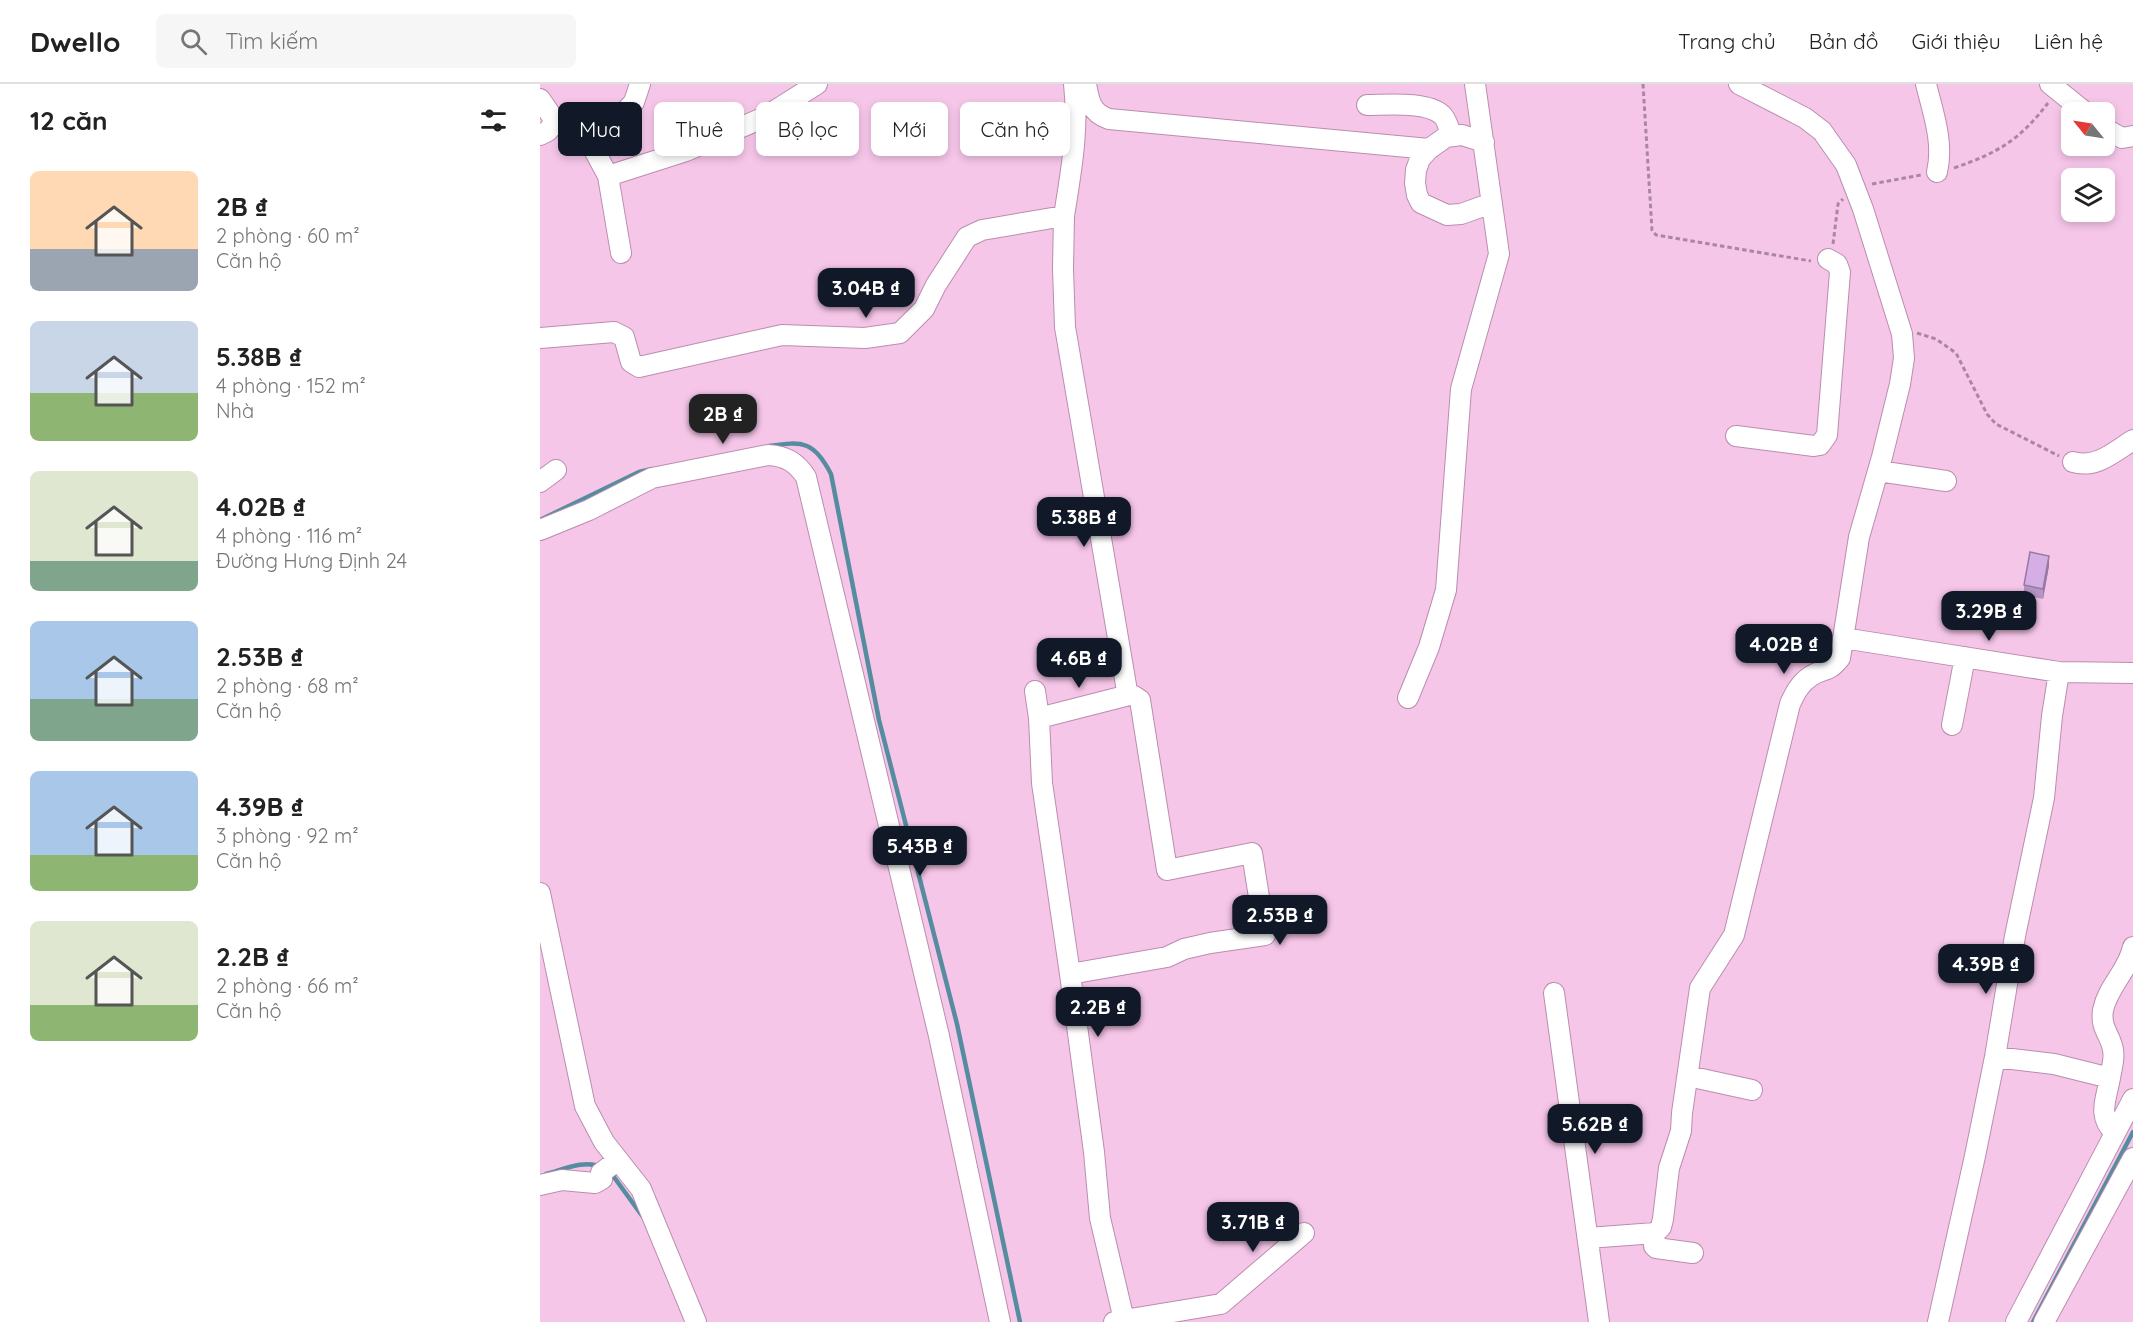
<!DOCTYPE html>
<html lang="vi">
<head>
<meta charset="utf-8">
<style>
	:root { --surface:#fff; --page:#f6f6f6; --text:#222; --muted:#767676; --line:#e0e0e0; --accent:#111827 }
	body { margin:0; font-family:Quicksand,sans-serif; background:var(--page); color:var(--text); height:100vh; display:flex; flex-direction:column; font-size:22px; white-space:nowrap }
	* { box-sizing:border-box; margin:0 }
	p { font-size:20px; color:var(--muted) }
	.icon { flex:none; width:33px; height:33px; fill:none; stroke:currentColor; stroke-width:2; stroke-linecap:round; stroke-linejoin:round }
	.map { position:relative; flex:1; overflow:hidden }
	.sheet { display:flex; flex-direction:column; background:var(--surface); width:540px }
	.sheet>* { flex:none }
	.top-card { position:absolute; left:18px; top:18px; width:570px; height:54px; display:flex; gap:12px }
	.needle { width:39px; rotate:300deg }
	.tools { position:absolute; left:1521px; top:18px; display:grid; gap:12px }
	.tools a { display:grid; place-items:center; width:54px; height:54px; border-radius:9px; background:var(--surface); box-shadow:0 3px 9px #0003; font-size:30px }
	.price { position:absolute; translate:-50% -51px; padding:0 14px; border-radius:12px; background:var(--accent); color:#fff; font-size:20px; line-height:39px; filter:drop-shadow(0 2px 3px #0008) }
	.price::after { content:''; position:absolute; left:50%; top:36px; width:18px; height:14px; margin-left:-9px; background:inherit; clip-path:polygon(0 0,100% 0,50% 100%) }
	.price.active { background:#222; color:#fff }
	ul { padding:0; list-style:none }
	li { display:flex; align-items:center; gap:18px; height:150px; padding:0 30px }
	li span { display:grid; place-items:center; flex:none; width:168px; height:120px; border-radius:9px; color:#555 }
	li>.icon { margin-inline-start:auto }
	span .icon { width:72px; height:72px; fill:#fffc; stroke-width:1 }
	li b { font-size:26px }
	h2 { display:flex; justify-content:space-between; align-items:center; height:72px; padding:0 30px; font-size:26px }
	.tag { padding:0 21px; border-radius:9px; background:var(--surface); box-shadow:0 3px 9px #0003; font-size:21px; line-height:54px }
	.tag.active { background:var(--accent); color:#fff }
	header { display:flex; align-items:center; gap:36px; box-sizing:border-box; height:84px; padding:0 30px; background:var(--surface); border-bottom:2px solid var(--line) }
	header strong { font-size:28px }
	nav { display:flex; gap:33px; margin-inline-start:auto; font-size:21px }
	.search { width:420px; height:54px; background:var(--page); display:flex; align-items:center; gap:15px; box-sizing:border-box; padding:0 21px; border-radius:9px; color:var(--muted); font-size:22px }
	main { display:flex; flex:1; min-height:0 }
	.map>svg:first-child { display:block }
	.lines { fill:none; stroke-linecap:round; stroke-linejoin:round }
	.stream { stroke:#568c9f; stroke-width:4.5 }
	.minor-casing { stroke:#ba8daf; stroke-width:22 }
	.path { stroke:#ab86a1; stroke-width:3; stroke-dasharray:4.5 3; stroke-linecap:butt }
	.minor { stroke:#fff; stroke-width:20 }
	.wall { fill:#b796c6 }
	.shaded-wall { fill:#957aa1 }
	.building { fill:#d5aee6; stroke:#957aa1; stroke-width:1.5 }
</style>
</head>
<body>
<header>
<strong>Dwello</strong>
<div class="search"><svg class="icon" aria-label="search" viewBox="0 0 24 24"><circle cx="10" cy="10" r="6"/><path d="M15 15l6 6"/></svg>Tìm kiếm</div>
<nav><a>Trang chủ</a><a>Bản đồ</a><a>Giới thiệu</a><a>Liên hệ</a></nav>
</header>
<main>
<section class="sheet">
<h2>12 căn<svg class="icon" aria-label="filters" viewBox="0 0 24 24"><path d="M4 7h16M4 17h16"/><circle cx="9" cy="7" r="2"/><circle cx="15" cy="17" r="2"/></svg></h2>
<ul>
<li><span style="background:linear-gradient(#ffd9b3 65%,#9aa5b1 0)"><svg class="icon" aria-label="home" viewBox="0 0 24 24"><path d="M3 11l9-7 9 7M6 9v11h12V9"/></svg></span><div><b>2B ₫</b><p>2 phòng · 60 m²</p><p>Căn hộ</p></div></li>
<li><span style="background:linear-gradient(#c9d6e8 60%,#8fb573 0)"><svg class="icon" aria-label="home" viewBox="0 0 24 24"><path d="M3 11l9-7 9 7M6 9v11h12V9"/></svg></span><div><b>5.38B ₫</b><p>4 phòng · 152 m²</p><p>Nhà</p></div></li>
<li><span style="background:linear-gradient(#dfe7d0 75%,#7fa58c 0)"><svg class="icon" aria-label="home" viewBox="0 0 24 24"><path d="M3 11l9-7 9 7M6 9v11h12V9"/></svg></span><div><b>4.02B ₫</b><p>4 phòng · 116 m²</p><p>Đường Hưng Định 24</p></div></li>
<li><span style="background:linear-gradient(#a9c7e8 65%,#7fa58c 0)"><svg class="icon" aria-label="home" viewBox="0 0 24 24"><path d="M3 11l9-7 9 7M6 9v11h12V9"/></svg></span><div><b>2.53B ₫</b><p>2 phòng · 68 m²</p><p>Căn hộ</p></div></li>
<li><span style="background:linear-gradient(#a9c7e8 70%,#8fb573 0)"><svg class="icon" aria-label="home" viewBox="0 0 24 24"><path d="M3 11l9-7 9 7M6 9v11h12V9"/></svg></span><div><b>4.39B ₫</b><p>3 phòng · 92 m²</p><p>Căn hộ</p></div></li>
<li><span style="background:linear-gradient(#dfe7d0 70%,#8fb573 0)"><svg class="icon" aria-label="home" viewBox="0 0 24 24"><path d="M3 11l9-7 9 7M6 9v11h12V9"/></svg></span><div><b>2.2B ₫</b><p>2 phòng · 66 m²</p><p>Căn hộ</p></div></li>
</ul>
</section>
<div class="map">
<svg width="1593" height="1238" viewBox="0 0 1593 1238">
	<rect width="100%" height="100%" fill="#f6c6e9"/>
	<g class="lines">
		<!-- stream -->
		<path class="stream" d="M229,362c34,-5 45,-5 62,28l48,246 78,304 63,298
			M2,435l97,-47 13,-3
			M71,1089l32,44
			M6,1090c16,-4 39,-15 55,-7
			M1493,1238l100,-190"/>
		<defs>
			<path id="minor" d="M546,0c3,17 5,29 23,35l320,30
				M1386,0c7,29 18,58 11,88
				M1510,0l35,28
				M0,15l15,22 -7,10 -8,4
				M827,21c19,0 60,-4 75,10 5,4 7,15 10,21
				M15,37l23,15 27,-3 29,-31 6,-18
				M1564,44l18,10 11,-2
				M46,51l22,41 78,-25 79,-34 52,-33
				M944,58l-22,-7 -16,2 -17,12 -9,10 -4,11 -1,13 2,12 4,8 26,12 14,-1 31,-11
				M68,92l13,77
				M524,132l-1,53 2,58 62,364 2,4 5,1 6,4 27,170 85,-17 13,82 -55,8 -26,6 -17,8 -97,17
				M0,254l74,-6 10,5 7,25 8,5 143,-32 83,3 35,-5 24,-24 12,-24 31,-48 15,-7 82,-14c7,-44 15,-87 10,-132
				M1196,352l78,10 6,-1 7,-10 13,-163 -3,-8 -9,-5
				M1533,378c23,7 41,-10 60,-22
				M1338,387l68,10
				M0,398l16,-12
				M0,446l49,-20 63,-32 116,-23c18,1 28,7 38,22l133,559 61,286
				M1303,554l216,34 74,1
				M495,607l4,27 3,65 28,191 24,178 6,66 24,102 -10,2
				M868,614l21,-51 17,-57 15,-201 38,-135 -24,-170
				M499,634l90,-23
				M1412,641l13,-68
				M0,809l45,213 19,36 37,47 55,133
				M1014,909l45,329
				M1455,973l59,7 56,14c1,-8 5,-19 3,-28 -2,-15 -13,-21 -10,-40 5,-24 25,-39 30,-63
				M1148,992l64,14
				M1570,994c-4,22 -13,38 5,55
				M0,1101l22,-5 33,3 7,-4 -1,-6 17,-13
				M1048,1154l67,-5
				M1153,1169l-37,-5 -2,-2 1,-13 6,-6 2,-8 6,-51 12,-37 1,-18 18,-125 34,-53 56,-231c5,-11 10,-21 21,-28 14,-9 16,-2 29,-18l19,-121 23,-80 18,-73 4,-26 -2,-24 -39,-125 -17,-44 -24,-34 -17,-13 -66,-34
				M584,1236l97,-16 83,-71
				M1398,1238l37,-166 20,-99 20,-121 29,-138 8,-82 7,-44
				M1476,1238l117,-223
				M1504,1238l89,-164"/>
		</defs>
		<!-- minor casing -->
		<use href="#minor" class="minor-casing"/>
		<!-- path -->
		<path class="path" d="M1103,0l9,146 4,5 155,26
			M1414,84c43,-15 65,-27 94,-65
			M1332,100l49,-9
			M1293,160l5,-40 5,-5
			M1377,249l19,6 20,14 31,61 9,10 63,32"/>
		<!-- minor -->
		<use href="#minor" class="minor"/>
	</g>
	<!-- wall -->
	<path class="wall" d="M1509,482l-6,33 -19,-4v-10z"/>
	<!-- shaded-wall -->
	<path class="shaded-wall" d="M1509,472v10l-6,33v-10z"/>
	<!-- building -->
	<path class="building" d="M1490,468l19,4 -6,33 -19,-4z"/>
</svg>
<div class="tools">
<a><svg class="needle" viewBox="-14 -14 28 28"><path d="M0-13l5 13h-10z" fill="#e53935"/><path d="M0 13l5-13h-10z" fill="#767676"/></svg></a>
<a><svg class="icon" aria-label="layers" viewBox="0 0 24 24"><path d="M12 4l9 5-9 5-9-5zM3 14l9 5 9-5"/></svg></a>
</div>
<b class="price" style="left:326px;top:235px">3.04B ₫</b>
<b class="price active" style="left:183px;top:361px">2B ₫</b>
<b class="price" style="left:544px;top:464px">5.38B ₫</b>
<b class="price" style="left:1449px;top:558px">3.29B ₫</b>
<b class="price" style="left:1244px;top:591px">4.02B ₫</b>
<b class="price" style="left:539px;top:605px">4.6B ₫</b>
<b class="price" style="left:380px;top:793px">5.43B ₫</b>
<b class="price" style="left:740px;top:862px">2.53B ₫</b>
<b class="price" style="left:1446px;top:911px">4.39B ₫</b>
<b class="price" style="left:558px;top:954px">2.2B ₫</b>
<b class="price" style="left:1055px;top:1071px">5.62B ₫</b>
<b class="price" style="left:713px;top:1169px">3.71B ₫</b>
<div class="top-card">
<a class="tag active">Mua</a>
<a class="tag">Thuê</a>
<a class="tag">Bộ lọc</a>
<a class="tag">Mới</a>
<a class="tag">Căn hộ</a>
</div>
</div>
</main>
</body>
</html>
